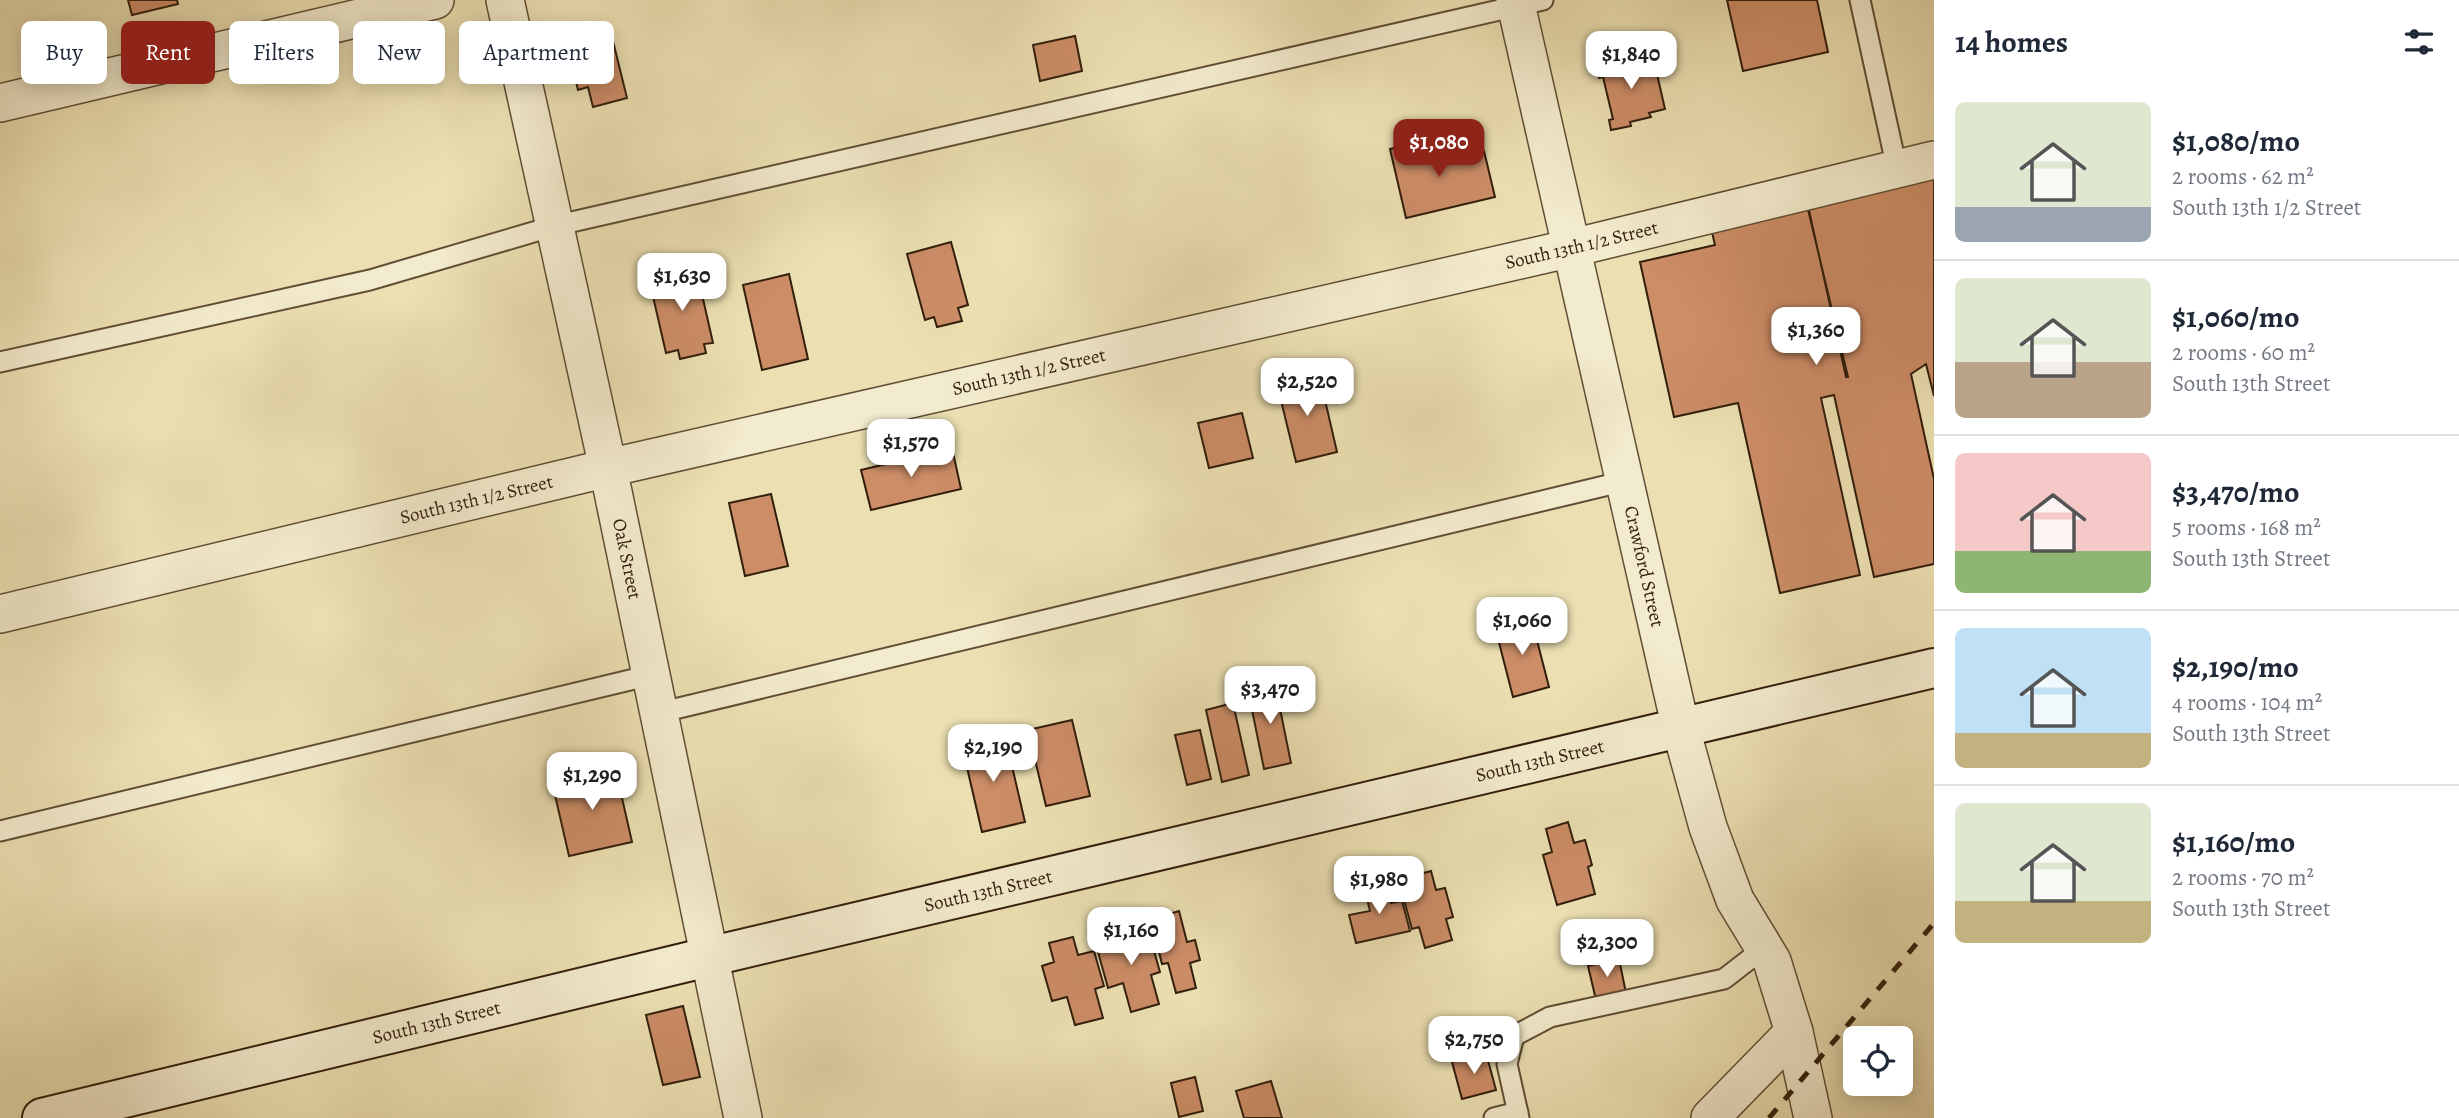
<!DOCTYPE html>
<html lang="en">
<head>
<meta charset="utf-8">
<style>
	:root { --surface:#fff; --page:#f6f6f7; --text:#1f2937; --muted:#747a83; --line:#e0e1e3; --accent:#8f2418 }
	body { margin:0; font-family:Alegreya,serif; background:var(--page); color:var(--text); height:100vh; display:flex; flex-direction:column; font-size:26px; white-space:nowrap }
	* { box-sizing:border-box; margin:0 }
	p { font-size:23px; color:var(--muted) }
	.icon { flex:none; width:38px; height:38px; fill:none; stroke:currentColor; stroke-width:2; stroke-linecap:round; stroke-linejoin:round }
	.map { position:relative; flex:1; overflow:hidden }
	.panel { display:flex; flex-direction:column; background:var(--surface); width:525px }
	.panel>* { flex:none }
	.banner { position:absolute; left:21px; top:21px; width:665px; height:63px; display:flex; gap:14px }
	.buttons { position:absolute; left:1843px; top:1026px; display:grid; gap:14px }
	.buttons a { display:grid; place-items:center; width:70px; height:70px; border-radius:10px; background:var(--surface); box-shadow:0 4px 18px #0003; font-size:35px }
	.price { position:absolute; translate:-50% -60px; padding:0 16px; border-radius:14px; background:#fff; color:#222; font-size:23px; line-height:46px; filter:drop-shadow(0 2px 4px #0008) }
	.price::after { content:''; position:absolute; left:50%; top:42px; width:21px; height:16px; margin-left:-10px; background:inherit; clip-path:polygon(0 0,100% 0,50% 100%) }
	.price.selected { background:var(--accent); color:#fff }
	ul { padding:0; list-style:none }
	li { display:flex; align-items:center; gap:21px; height:175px; padding:0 21px }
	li+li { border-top:2px solid var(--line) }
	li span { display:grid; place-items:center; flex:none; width:196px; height:140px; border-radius:10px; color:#555 }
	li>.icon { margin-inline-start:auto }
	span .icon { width:84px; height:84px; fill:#fffc; stroke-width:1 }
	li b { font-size:30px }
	h2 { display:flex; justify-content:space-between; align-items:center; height:84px; padding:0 21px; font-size:30px }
	.chip { padding:0 24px; border-radius:10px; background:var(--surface); box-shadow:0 4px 18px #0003; font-size:24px; line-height:63px }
	.chip.selected { background:var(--accent); color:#fff }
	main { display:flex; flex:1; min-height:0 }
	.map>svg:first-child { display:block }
	.building { fill:#cc8d67; stroke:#321e0c; stroke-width:2 }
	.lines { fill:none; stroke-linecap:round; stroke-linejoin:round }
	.lane-casing { stroke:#604e36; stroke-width:23 }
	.street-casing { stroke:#604e36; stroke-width:40 }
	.secondary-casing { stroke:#321e0c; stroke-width:42 }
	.lane { stroke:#f3ebcd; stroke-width:19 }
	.street { stroke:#f3ebcd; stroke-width:37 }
	.secondary { stroke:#f3ebcd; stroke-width:38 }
	.rail { stroke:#321e0c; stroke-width:5; stroke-dasharray:12 12; stroke-linecap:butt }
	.labels { text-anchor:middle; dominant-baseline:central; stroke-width:5; stroke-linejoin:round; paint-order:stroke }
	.street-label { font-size:19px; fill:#321e0c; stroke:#f3ebcd }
</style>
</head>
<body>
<main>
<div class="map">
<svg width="1934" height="1118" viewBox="0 0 1934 1118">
	<rect width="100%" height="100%" fill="#ece0b2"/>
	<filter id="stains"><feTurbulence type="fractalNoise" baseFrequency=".00286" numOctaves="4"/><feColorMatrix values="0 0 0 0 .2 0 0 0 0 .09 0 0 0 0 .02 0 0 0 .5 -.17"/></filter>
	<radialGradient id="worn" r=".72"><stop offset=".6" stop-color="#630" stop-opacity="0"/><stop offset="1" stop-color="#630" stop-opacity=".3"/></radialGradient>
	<!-- building -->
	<path class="building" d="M128,0h49l1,4 -46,11z
		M1727,0h90l11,52 -85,19z
		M609,25l18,73 -34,9 -5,-20 -10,3 -8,-32 10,-3 -5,-21z
		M1075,36l7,35 -42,10 -7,-36z
		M1637,58l1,7 16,-4 11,48 -16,4 2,4 -21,5 1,4 -20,4 -2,-10 4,-1 -10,-42 -4,1 -3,-10z
		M1430,140l5,22 49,-11 11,46 -89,21 -16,-69z
		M1934,171v225l-8,-32 -15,10 23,105v85l-60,13 -40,-182 -13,3 39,177 -80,18 -42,-190 -64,14 -34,-155 75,-17 -4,-17 97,-22 38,171h2l-42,-176z
		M951,242l17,63 -10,3 4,13 -25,6 -3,-10 -9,3 -18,-66z
		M696,268l17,75 -9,1 2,9 -26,6 -2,-9 -12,3 -17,-74z
		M789,274l19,85 -46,11 -19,-85z
		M1319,374l18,78 -41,10 -19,-78z
		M1242,413l11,45 -44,10 -11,-45z
		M952,448l9,41 -90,21 -10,-40z
		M771,494l17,72 -43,10 -16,-73z
		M1531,617l18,70 -36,10 -18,-70z
		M1275,684l16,79 -27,6 -16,-79z
		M1233,703l16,72 -27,7 -16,-72z
		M1072,720l18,76 -44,10 -18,-76z
		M1200,730l11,49 -24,6 -12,-50z
		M1005,736l20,86 -43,10 -20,-86z
		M615,767l17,75 -63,14 -17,-74z
		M1568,822l6,21 11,-3 7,25 -4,2 7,27 -38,11 -14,-50 9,-3 -6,-23z
		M1431,871l5,19 9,-2 8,29 -7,2 6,21 -27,8 -6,-21 -7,2 -9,-33 6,-1 -4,-17z
		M1386,881l5,22 11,-2 8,30 -54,12 -7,-28 21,-4 -6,-25z
		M1179,911l8,31 8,-2 5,20 -10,3 6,25 -20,5 -8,-30 -6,1 -5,-20 5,-1 -6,-25z
		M1129,923l5,18 16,-4 10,35 -9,3 8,29 -28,8 -8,-29 -15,5 -10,-36 13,-4 -6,-18z
		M1073,937l5,18 16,-4 10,35 -9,3 8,29 -28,7 -8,-28 -15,4 -10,-35 12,-4 -5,-19z
		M1619,959l7,34 -30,7 -8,-34z
		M683,1006l17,71 -37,8 -17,-70z
		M1486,1053l10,37 -34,9 -10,-37z
		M1195,1077l8,34 -24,6 -8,-34z
		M1271,1081l11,37h-38l-8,-27z"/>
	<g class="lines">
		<defs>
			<path id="lane" d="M1860,0l37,169
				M0,362l370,-82 184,-54 989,-226
				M658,713l967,-232
				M0,831l651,-156
				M1494,1118l24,-6
				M1519,1118l-12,-54 7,-28 36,-19 174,-38 40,-31"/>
			<g id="street">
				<path id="s1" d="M505,0l103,468 135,650"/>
				<path id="s2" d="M1515,0l166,729 27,98 27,73 37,61 22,71 19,86"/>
				<path d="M0,103l435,-103"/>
				<path id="s3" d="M0,614l608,-146 964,-220 362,-88"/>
				<path d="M1710,1118l84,-86"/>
			</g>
			<g id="secondary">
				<path id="s4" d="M42,1118l666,-161 1226,-289"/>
			</g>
		</defs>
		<!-- lane casing -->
		<use href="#lane" class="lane-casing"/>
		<!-- street casing -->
		<use href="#street" class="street-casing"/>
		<!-- secondary casing -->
		<use href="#secondary" class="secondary-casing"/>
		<!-- lane -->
		<use href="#lane" class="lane"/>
		<!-- street -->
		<use href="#street" class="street"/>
		<!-- secondary -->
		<use href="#secondary" class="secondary"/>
		<!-- rail -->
		<path class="rail" d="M1769,1118l165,-195"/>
	</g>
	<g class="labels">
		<!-- street labels -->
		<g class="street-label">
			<text stroke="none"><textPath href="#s3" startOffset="1624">South 13th 1/2 Street</textPath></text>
			<text stroke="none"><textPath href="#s3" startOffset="1057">South 13th 1/2 Street</textPath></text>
			<text stroke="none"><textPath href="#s3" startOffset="490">South 13th 1/2 Street</textPath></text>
			<text stroke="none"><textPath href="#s1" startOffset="572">Oak Street</textPath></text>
			<text stroke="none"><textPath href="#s2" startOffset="581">Crawford Street</textPath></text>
			<text stroke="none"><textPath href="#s4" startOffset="1540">South 13th Street</textPath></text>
			<text stroke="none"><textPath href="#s4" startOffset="973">South 13th Street</textPath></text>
			<text stroke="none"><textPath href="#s4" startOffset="406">South 13th Street</textPath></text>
		</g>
	</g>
	<rect width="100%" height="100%" filter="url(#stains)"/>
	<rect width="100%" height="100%" fill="url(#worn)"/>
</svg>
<div class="buttons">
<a><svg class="icon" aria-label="locate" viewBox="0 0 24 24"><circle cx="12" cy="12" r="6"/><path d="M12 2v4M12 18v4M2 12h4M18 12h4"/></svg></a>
</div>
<b class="price" style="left:1631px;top:91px">$1,840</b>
<b class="price selected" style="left:1439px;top:179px">$1,080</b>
<b class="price" style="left:682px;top:313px">$1,630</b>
<b class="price" style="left:1816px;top:367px">$1,360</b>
<b class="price" style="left:1307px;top:418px">$2,520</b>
<b class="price" style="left:911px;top:479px">$1,570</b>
<b class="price" style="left:1522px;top:657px">$1,060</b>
<b class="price" style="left:1270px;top:726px">$3,470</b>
<b class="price" style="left:993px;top:784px">$2,190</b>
<b class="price" style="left:592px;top:812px">$1,290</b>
<b class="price" style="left:1379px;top:916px">$1,980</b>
<b class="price" style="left:1131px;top:967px">$1,160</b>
<b class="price" style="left:1607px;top:979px">$2,300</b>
<b class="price" style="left:1474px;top:1076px">$2,750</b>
<div class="banner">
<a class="chip">Buy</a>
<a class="chip selected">Rent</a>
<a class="chip">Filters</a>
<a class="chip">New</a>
<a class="chip">Apartment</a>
</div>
</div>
<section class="panel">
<h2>14 homes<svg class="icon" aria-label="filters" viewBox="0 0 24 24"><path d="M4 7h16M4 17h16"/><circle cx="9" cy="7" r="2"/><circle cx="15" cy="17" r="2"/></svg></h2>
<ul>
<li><span style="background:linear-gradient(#dfe7d0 75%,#9aa5b1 0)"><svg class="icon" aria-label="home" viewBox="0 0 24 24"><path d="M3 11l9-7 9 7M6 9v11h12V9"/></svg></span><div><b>$1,080/mo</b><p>2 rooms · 62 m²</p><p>South 13th 1/2 Street</p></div></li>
<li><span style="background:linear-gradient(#dfe7d0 60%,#b9a48a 0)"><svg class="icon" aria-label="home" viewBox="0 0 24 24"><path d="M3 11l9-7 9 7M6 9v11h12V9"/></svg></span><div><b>$1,060/mo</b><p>2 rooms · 60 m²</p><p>South 13th Street</p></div></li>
<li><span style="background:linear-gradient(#f6c9c9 70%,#8fb573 0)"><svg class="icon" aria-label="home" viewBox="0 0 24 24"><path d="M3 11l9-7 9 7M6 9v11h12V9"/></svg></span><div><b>$3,470/mo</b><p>5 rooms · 168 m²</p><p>South 13th Street</p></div></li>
<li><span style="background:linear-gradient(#bfe0f5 75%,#c2b280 0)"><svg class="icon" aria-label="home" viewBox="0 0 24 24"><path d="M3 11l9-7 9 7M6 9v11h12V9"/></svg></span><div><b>$2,190/mo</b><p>4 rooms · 104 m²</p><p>South 13th Street</p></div></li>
<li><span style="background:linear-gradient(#dfe7d0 70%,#c2b280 0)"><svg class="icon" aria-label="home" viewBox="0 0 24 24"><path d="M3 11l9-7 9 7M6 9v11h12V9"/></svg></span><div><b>$1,160/mo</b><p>2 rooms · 70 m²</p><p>South 13th Street</p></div></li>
</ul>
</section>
</main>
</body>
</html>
